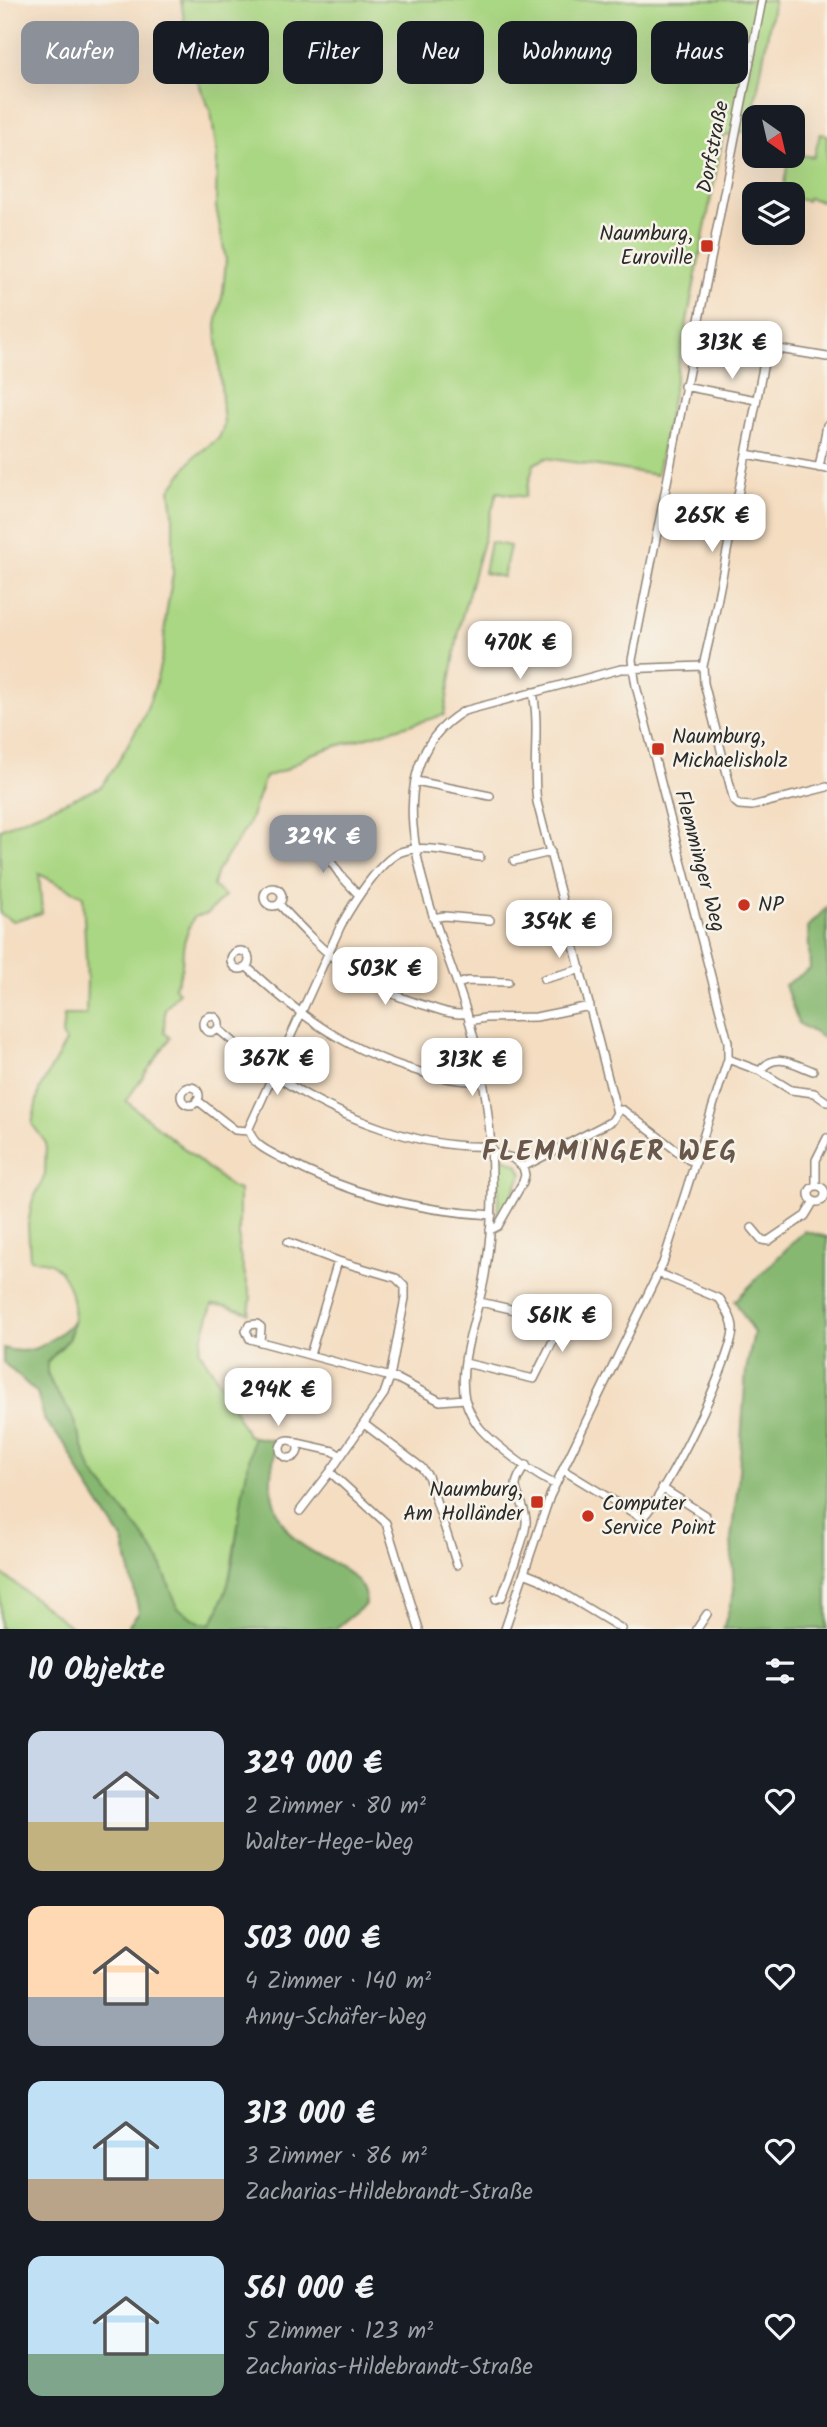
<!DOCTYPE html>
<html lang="de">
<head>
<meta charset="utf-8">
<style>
	:root { --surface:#171b24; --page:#242831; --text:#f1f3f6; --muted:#9ea1a6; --accent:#8c9099 }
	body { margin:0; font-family:Kalam,sans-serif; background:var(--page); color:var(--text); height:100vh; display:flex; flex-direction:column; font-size:26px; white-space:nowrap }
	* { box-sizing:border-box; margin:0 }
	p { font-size:23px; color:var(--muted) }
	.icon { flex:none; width:38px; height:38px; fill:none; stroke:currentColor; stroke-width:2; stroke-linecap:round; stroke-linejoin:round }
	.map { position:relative; height:1629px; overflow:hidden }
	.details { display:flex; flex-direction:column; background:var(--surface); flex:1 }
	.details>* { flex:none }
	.guide { position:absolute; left:21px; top:21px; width:786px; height:63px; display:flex; gap:14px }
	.needle { width:46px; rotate:146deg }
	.fabs { position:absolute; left:742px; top:105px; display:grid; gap:14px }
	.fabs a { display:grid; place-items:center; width:63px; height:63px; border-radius:14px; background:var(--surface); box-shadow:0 7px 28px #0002; font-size:35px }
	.price { position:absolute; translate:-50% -60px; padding:0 16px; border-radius:14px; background:#fff; color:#222; font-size:23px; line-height:46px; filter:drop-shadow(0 2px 4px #0008) }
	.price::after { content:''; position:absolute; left:50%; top:42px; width:21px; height:16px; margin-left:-10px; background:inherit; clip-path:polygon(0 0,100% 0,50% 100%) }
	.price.on { background:var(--accent); color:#fff }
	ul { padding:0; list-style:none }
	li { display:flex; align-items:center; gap:21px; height:175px; padding:0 28px }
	li span { display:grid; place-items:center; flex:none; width:196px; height:140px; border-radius:14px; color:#555 }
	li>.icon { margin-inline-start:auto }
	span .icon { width:84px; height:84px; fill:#fffc; stroke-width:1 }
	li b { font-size:30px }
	h2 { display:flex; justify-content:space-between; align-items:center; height:84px; padding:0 28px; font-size:30px }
	.tag { padding:0 24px; border-radius:14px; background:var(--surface); box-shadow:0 7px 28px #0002; font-size:24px; line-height:63px }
	.tag.on { background:var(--accent); color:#fff }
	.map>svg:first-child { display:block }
	.green { fill:#aad783; stroke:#6a8157; stroke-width:2 }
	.forest { fill:#87b871; stroke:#59724e; stroke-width:2 }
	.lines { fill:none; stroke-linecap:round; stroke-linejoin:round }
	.street-casing { stroke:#908476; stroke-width:10 }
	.street { stroke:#fff; stroke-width:7 }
	.poi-dot { fill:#c8321e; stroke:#f7f3e8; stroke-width:2.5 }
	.labels { text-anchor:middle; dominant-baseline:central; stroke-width:5; stroke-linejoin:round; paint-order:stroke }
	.street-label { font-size:21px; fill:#2b2b2b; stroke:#f7f3e8 }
	.poi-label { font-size:21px; fill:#2b2b2b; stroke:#f7f3e8; text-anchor:start }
	.district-label { font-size:28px; font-weight:bold; letter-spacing:2px; fill:#69574b; stroke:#f7f3e8 }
</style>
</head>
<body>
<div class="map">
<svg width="827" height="1629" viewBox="0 0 827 1629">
	<rect width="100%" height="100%" fill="#f7f3e8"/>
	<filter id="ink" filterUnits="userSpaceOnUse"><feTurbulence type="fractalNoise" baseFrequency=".0143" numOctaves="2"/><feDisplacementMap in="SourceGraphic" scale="14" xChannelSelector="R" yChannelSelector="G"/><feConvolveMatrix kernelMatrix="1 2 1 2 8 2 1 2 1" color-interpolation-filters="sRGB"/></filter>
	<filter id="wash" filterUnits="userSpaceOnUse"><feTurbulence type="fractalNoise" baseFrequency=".00686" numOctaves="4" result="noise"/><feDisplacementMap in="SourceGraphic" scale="28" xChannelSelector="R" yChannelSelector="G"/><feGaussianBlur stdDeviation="1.57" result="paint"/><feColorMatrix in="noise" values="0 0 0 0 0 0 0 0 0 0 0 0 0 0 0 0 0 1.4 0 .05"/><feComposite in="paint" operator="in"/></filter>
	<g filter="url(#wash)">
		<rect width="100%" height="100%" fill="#f4ddc1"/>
		<!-- green -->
		<path class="green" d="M181,0h593l-24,130 -27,6 -66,339 -111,-17 -12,6 -9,33 -28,-5 -36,128 -17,95 -111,32 -22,7 -26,16 -20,7 -17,48 -32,48 -3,13 12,10 -18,18 -13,3c-5,10 -10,21 -11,32 -1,16 0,25 -9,38l5,5 -14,17 -1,23 6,6 -44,63 105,86 8,3v61l12,47 -2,15 -23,-7 -14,-1 -13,45 25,39 23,46 6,2 -25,149 -9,23 -8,15 -10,-1 -23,-15 -18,-46 -18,-28 -51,-64 -20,-57 -17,-24 -7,-17v-10c6,-7 14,-13 20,-21 13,-20 6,-63 -15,-77 -5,-3 -15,-4 -22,-5l-2,-34 4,-23 13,-27 1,-32 -14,-19 7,-34 27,-48 -4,-7 2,-20h22l1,-35 -4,-84 -44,-22 3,39 -29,8 -13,-7v-85l101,-42 17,-25 26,-46 12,-33 7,-31 3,-37 7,-41v-61l-3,-23 24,-33 25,-19 5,-13 -8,-100 7,-33 3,-32 -10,-53 1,-53 -6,-42 -20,-46z
			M820,134l7,1v67l-19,-4 -1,3 -14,-3v-4h-11l7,-38h4v-2l21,3z
			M490,542l20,4 -7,31 -19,-4z
			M499,1156l18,8 5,10 -22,46 -2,-1z
			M0,1572l69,53 4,4h-73z"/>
		<!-- forest -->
		<path class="forest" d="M827,907v133l-29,-17 -13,-38 25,-16 -2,-42z
			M804,1231l23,6v392h-104l11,-37 -3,-54 7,-54 8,-114 8,-37 -19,-32z
			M73,1322l-5,18 -21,22v11l7,16 17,24 20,57 51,64 18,28 18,46 23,15 10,1c25,-40 24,-89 32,-133 3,-19 8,-36 10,-54l24,4c-2,13 -7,29 -6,43 1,19 9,39 23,54 21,23 71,28 72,66l-31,25h-209l13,-17 -16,-71 -40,-62 -16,-32 -22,-26 -8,-28 -34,-31v-14c31,10 48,-7 70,-26z"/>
	</g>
	<g filter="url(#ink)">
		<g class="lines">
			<defs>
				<path id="street" d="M827,357l-60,-10 -54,276 -10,43 1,17 30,118 5,4 13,1 75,-19
					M684,386l72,14
					M746,454l81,15
					M819,468l8,-43
					M416,781l74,15
					M301 833a9 9 0 1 1 18 0a9 9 0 1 1-18 0Z
					M316,841l25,35 18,19
					M480,857c-23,-3 -53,-13 -76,-6 -22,5 -52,54 -63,74l-92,203c2,17 21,24 34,31 64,35 136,52 209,56
					M514,861l37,-9
					M264 897a9 9 0 1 1 18 0a9 9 0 1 1-18 0Z
					M279,904c48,52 80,83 151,103 12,4 25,9 37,6
					M433,918l11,-2 46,4
					M527,920l39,-9
					M231 960a9 9 0 1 1 18 0a9 9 0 1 1-18 0Z
					M247,967c56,52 102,85 177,106 18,5 41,10 59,7
					M544,979l37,-10
					M458,984l9,-3 41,1
					M203 1024a8 8 0 1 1 16 0a8 8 0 1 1-16 0Z
					M469,1021l16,-3 51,-1 54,-11
					M218,1029c21,17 41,36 64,51 56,37 140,70 209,66
					M728,1059l32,12 31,19 23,3 13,9
					M760,1071c15,-20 34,-7 53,0
					M181 1096a9 9 0 1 1 18 0a9 9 0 1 1-18 0Z
					M197,1100l38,30 14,1
					M617,1110h6l66,50 7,2
					M491,1152l21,6 11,9
					M523,1167l89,-46 5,-8 -80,-311c-5,-37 3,-74 -4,-110
					M809 1194a8 8 0 1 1 16 0a8 8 0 1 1-16 0Z
					M816,1186v-26l11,-22
					M752,1228l10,12 6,1 37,-25 9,-15
					M490,1230l8,-4 25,-44 2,-7 -2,-8
					M288,1242l50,19 58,17 9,9v11l-15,79 -6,17 -54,78 56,51 33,106
					M260,1342l1,-15 -4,-3 -8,1 -3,6 4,8 148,40 42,22 25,-2
					M310,1355l28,-94
					M465,1363l69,16 22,-44 -28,-22 -48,-11
					M364,1424l57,43 7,9 29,89
					M280 1449a9 9 0 1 1 18 0a9 9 0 1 1-18 0Z
					M297,1443l36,8 8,5
					M563,1470l79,48c23,-21 90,-158 91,-189 0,-11 -8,-21 -13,-30l-62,-26
					M555,1484c-17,-6 -64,-42 -76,-57 -6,-8 -11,-18 -14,-28 -8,-37 14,-87 20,-124 11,-68 9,-138 -4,-206 -5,-24 -11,-48 -19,-71 -27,-82 -98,-228 2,-287l157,-42 82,-3
					M662,1488l44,28
					M300,1511l30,-39
					M524,1573l15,6 83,50
					M496,1599l6,-2c5,-15 26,-65 24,-77 -3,-29 -21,-27 0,-55
					M505,1629l45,-133 113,-233 65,-204v-17l-92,-356 -4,-26 130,-660
					M697,1629l10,-15"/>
			</defs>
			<!-- street casing -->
			<use href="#street" class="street-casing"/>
			<!-- street -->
			<use href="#street" class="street"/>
		</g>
	</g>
	<!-- markers -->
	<g class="poi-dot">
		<rect x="700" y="239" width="14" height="14" rx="3.5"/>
		<rect x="651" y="742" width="14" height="14" rx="3.5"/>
		<circle cx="744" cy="905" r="7"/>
		<rect x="530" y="1495" width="14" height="14" rx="3.5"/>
		<circle cx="588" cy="1516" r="7"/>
	</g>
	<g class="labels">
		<!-- street labels -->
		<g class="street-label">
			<text transform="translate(714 147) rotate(-79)">Dorfstraße</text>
			<text transform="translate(699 861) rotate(75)">Flemminger Weg</text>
		</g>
		<!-- poi labels -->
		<g class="poi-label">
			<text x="693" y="234" text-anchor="end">Naumburg,<tspan x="693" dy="24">Euroville</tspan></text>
			<text x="672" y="737">Naumburg,<tspan x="672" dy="24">Michaelisholz</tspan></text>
			<text x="758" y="905">NP</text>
			<text x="523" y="1490" text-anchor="end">Naumburg,<tspan x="523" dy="24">Am Holländer</tspan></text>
			<text x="602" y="1504">Computer<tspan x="602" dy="24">Service Point</tspan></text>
		</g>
		<!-- district labels -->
		<g class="district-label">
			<text x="610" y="1152">FLEMMINGER WEG</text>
		</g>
	</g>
</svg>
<div class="fabs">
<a><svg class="needle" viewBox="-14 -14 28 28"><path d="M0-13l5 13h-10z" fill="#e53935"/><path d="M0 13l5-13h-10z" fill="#9ea1a6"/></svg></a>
<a><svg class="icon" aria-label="layers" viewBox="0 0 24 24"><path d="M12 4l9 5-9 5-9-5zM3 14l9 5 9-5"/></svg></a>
</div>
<b class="price" style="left:732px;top:381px">313K €</b>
<b class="price" style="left:712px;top:554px">265K €</b>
<b class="price" style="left:520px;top:681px">470K €</b>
<b class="price on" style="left:323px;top:875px">329K €</b>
<b class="price" style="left:559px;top:960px">354K €</b>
<b class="price" style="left:385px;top:1007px">503K €</b>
<b class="price" style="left:277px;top:1097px">367K €</b>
<b class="price" style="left:472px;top:1098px">313K €</b>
<b class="price" style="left:562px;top:1354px">561K €</b>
<b class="price" style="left:278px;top:1428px">294K €</b>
<div class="guide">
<a class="tag on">Kaufen</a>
<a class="tag">Mieten</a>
<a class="tag">Filter</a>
<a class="tag">Neu</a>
<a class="tag">Wohnung</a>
<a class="tag">Haus</a>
</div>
</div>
<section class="details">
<h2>10 Objekte<svg class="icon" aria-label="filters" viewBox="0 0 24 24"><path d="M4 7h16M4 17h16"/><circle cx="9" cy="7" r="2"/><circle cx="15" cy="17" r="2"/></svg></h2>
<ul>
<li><span style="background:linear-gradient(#c9d6e8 65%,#c2b280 0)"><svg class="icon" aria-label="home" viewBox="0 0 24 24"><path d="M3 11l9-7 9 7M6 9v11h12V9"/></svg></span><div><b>329 000 €</b><p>2 Zimmer · 80 m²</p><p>Walter-Hege-Weg</p></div><svg class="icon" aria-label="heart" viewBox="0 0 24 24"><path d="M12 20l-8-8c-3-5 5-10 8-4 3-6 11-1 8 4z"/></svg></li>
<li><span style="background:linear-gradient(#ffd9b3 65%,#9aa5b1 0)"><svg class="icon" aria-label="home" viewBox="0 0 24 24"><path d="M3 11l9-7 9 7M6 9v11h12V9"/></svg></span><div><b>503 000 €</b><p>4 Zimmer · 140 m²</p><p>Anny-Schäfer-Weg</p></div><svg class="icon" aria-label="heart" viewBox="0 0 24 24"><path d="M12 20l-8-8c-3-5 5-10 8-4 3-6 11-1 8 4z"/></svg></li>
<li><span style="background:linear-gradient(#bfe0f5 70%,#b9a48a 0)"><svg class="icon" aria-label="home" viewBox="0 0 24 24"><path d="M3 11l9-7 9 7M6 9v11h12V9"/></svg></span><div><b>313 000 €</b><p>3 Zimmer · 86 m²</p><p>Zacharias-Hildebrandt-Straße</p></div><svg class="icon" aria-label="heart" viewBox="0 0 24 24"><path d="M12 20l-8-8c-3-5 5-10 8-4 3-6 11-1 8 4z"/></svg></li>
<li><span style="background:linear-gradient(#bfe0f5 70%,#7fa58c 0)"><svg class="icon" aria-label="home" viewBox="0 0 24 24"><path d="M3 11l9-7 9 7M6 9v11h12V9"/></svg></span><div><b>561 000 €</b><p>5 Zimmer · 123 m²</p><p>Zacharias-Hildebrandt-Straße</p></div><svg class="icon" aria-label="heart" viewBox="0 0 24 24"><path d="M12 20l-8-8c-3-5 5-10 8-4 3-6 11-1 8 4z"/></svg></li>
</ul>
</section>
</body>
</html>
